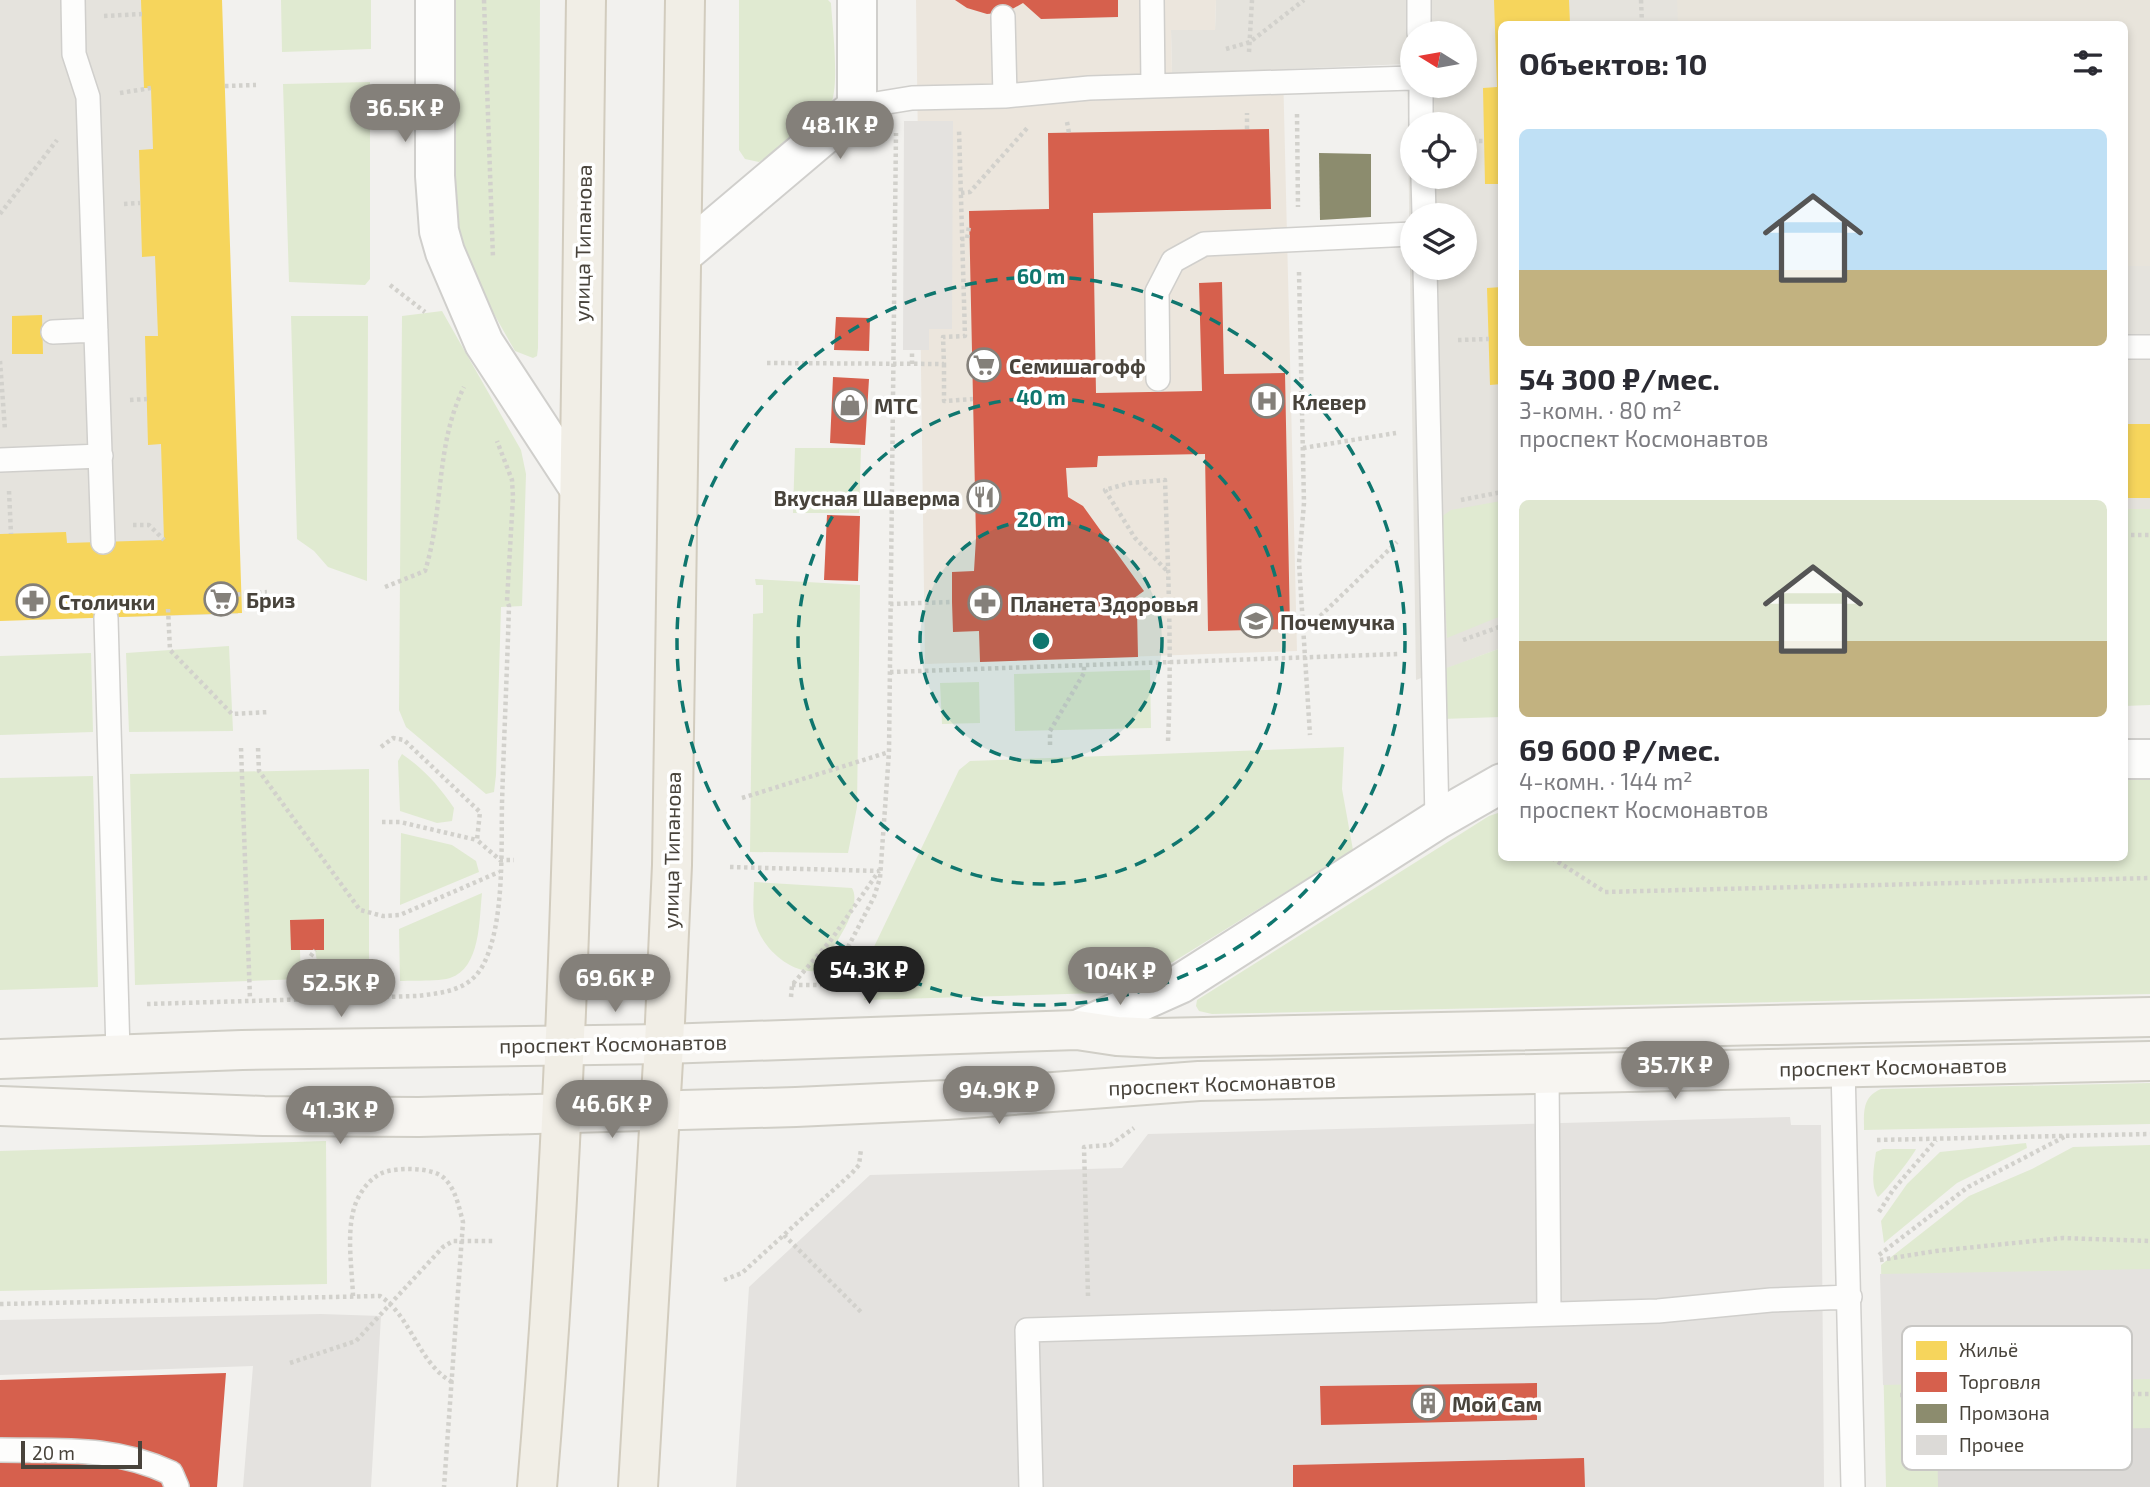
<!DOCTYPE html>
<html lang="ru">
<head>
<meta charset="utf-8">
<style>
	:root { --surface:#fff; --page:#f2f2f3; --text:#2b2b33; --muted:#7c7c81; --accent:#84807a }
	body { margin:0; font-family:"Exo 2",sans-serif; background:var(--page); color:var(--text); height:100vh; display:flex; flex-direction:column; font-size:26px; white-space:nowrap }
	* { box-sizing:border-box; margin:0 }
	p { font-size:23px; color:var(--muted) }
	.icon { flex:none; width:38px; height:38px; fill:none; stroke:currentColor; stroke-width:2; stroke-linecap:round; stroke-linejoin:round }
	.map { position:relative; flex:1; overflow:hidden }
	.drawer { position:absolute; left:1498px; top:21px; width:630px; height:840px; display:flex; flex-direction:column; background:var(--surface); border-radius:10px; box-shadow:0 4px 10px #0003 }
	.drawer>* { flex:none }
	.needle { width:46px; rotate:281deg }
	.buttons { position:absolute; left:1400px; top:21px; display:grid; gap:14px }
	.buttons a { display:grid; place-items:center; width:77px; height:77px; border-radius:50%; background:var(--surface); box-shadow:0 4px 10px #0003; font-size:35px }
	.scale { position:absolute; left:21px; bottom:18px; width:121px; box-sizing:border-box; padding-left:7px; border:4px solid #48433b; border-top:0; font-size:19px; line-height:24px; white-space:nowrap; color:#48433b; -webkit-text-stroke:5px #fff; paint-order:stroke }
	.price { position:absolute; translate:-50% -60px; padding:0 16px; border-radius:24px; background:var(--accent); color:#fff; font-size:23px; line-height:46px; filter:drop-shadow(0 2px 4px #0008) }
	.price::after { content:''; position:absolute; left:50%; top:42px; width:21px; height:16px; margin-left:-10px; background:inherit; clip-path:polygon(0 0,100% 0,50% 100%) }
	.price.on { background:#222; color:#fff }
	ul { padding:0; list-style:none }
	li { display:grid; align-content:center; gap:14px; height:371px; padding:0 21px }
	li span { display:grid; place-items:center; height:217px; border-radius:10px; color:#555 }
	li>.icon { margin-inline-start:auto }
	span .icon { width:126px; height:126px; fill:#fffc; stroke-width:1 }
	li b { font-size:30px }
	h2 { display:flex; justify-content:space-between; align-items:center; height:84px; padding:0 21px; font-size:30px }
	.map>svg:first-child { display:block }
	.residential { fill:#e5e3dd; fill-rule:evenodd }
	.commercial { fill:#ece6dd }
	.education { fill:#e8e4db }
	.green { fill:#e0ead1 }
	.parking { fill:#e4e2df }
	.homes { fill:#f6d55c }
	.shops { fill:#d6604d }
	.industry { fill:#8c8c6e }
	.building { fill:#dcdad7 }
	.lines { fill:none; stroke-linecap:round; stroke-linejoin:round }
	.lane-casing { stroke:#d0cfcc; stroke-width:26 }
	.street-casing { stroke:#d0cfcc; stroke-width:42 }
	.secondary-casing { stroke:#d0cec6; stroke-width:42 }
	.primary-casing { stroke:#d2ccbe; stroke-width:42 }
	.path { stroke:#d2d1cc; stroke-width:4.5; stroke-dasharray:3.5 3.5; stroke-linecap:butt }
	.lane { stroke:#fdfdfc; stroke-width:23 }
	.street { stroke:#fdfdfc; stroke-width:38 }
	.secondary { stroke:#f7f5f1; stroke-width:38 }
	.primary { stroke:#f1eee6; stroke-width:38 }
	.ring { fill:none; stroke:#0f766e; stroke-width:3.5; stroke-dasharray:12 9 }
	.labels { text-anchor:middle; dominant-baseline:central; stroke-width:7; stroke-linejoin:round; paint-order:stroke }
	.street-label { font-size:21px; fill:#48433b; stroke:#fff }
	.poi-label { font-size:21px; font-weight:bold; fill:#48433b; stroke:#fff; text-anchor:start }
	.key { fill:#fff; stroke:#c8c7c4; stroke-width:2 }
	.key-label { font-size:19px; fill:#48433b }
	.centre { fill:#0f766e; stroke:#fff; stroke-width:3.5 }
	.ring-label { font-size:21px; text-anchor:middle; font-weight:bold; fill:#0f766e; stroke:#fff; stroke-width:7; stroke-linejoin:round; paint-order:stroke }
</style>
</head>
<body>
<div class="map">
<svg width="2150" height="1487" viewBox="0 0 2150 1487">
	<rect width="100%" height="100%" fill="#f2f1ee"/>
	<!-- residential -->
	<path class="residential" d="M0,0h221l17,614 -238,6z
		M1216,0h934v553l-26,1v-530h-622l-1,624 -85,32 -9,-616 -235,10 -1,-44h44zM1412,33h53v53h-53zM1412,124h53v53h-53zM1412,215h53v53h-53z"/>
	<!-- commercial -->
	<path class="commercial" d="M916,0h300l-1,30h-44l1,44 111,-5 14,582 -372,13z"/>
	<!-- education -->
	<path class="education" d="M1677,0h473v266h-25l-1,-242h-446z"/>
	<!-- green -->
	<path class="green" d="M281,0h90v49l-89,3z
		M451,0h89l-2,348 -1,8 -4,2 -18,-7 -43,-76 -12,-29 -7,-38z
		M739,0h89l3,3c1,22 10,87 -2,105 -10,15 -53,44 -70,54l-14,-3 -6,-9z
		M370,82v197l-5,6 -76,-3 -6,-198z
		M442,311l79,139 5,24 -4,132 -21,1 -5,168 -2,17 -8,2 -80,-67 -7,-17 3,-394z
		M291,316h77l-1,265 -39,-14 -14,-16 -17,-12z
		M795,448h66l-2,65h-66z
		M1501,501v115l-54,22 -6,-121 10,-7z
		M2125,509h25v196l-25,1z
		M755,579l105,6 -3,222 -9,46 -98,-1 3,-238 10,-1v-28h-7z
		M229,646l4,85 -104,1 -3,-79z
		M1501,648v69l-59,2 -1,-49z
		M91,653l2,79 -93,3v-79z
		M1150,670l1,58 -136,3 -1,-57z
		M979,682l1,41 -38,1 -2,-41z
		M1344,747l-2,42 11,61 -180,112 -72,31 -237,7 7,-47 88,-183 11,-9z
		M402,754c22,15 37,32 52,54l-2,13 -15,2 -37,-12 -2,-50z
		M369,769v208l-49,1 -5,-28 9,-1v-30l-33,1v30h9l1,29 -166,6 -5,-211z
		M2150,775v219l-938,20 -13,-3 -3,-5 1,-6 292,-184 12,-4 1,46h622l1,-82z
		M93,776l5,211 -98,3v-212z
		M401,833l51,12 24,16 3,11 -79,33z
		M754,882l98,6c12,20 -23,66 -36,83 -26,3 -56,-25 -61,-50 -3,-12 -1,-27 -1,-39z
		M482,893c-3,26 -1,75 -32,85 -14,4 -35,2 -50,3l-1,-52z
		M2150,1083v41l-286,6c0,-18 -2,-33 17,-41z
		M326,1141l1,143 -327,7v-140z
		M2026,1143l1,5 -70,35 -73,60 -3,-22 26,-37 33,-32z
		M2150,1145v342h-264l-5,-222 88,-69 63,-27 41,-22z
		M1883,1149h33c-3,7 -31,43 -38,48 -8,-12 -4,-31 -2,-45z"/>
	<!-- parking -->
	<path class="parking" d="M904,121h49l-1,208h-23v21h-26z
		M1790,1117l1,8h30l3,362h-1088l13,-200 121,-112 252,-7 26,-34z
		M2150,1269v110l-267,6 -3,-111z
		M321,1314l60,2 -10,171h-128l10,-121 -253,9v-55z"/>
	<!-- homes -->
	<path class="homes" d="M141,0h81l20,613 -242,8v-87l66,-2 1,11 97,-3 -3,-96 -13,1 -3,-109h13l-3,-80 -13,1 -3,-107 14,-1 -2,-61h-7z
		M1494,0h75l1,24h-68v192l-4,-32h-13l-2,-96 14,-1z
		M1502,287v97l-12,1 -3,-97z
		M42,315l1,39h-31v-38z
		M2124,424h26v74h-26z"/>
	<!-- shops -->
	<path class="shops" d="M955,0h163v17l-77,2 -18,-16 -16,9 -20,2 -20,-6z
		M1269,129l2,80 -178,4 3,180 106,-2 -3,-108 23,-1 2,92 61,-1 5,256 -82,2 -3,-177 -107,2 -1,11 -31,1 2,29 15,9 61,85 -14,10 7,9 1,47 -158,5 -1,-31 -26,1 -1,-30v-30l22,-1 2,-33 -7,-327 80,-2 -1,-76z
		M836,317l34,1 -1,33 -35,-1z
		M833,377l36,2 -4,66 -35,-2z
		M827,515l33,1 -2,65 -34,-1z
		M324,919v31h-33l-1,-30z
		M226,1373l-9,114h-217v-107z
		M1537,1383v37l-216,5 -1,-39z
		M1584,1458l1,29h-292v-22z"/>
	<!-- industry -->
	<path class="industry" d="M1319,153l52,1v63l-51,3z"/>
	<!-- building -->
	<path class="building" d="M2150,1428v59h-212l-1,-55z"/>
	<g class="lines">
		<defs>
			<path id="lane" d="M73,0l1,54 14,43 15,445
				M1152,0l1,86
				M1419,0v33
				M1003,17l2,79
				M1421,86v38
				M857,107l55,-9 93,-2 84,-8 323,-10
				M1423,177l1,38
				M1425,268l12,552
				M53,332l43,-2
				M2124,347h26
				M1158,379l-1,-87 16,-31 31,-17 208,-10
				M0,460l101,-4
				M106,618l12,435
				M1843,1067l10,420
				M1547,1074l2,240
				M0,1450c61,1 114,-4 171,23l6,14
				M1031,1487l-4,-157 631,-19 113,-11 79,-3"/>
			<path id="street" d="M435,0v176l4,55 6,21 39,91 93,142
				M682,255l175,-148v-107
				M2124,759h26
				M1077,1030l103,-46 257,-164 65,-37"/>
			<path id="secondary" d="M0,1059l242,-9 422,-6 413,-14 40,6 41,2 992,-21
				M0,1106l264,10 155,1 377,-10 150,-7 253,-19 951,-20"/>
			<path id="primary" d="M537,1487c42,-494 42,-991 49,-1487
				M638,1487l26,-443 8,-179 13,-865"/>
		</defs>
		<!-- lane casing -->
		<use href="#lane" class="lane-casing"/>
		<!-- street casing -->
		<use href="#street" class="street-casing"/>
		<!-- secondary casing -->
		<use href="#secondary" class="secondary-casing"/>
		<!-- primary casing -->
		<use href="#primary" class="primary-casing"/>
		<!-- path -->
		<path class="path" d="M484,0l9,258
			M1641,0l1,24
			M104,16l38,-2
			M1226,49l24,-7 54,-42
			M1249,52l3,-52
			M225,86l31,-1
			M120,93l31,-5
			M1297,114l1,93
			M1067,122l2,11
			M1247,129v-16
			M1465,141h19
			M961,193l9,-1 59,-66
			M124,204l16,-1
			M0,214l57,-74
			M961,239h6l2,-13
			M1299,272l5,231 -5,60 11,172
			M390,285l35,27
			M1458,340l31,-1
			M0,361l5,69
			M767,363l177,1 -1,-27 22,-1 -6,-207
			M912,364v-14
			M944,364v37l29,-2
			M130,400l17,-1
			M1303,448l93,-15
			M9,491l2,43
			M1461,500l41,-8
			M133,525h16l15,15
			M2124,535h26
			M385,587l40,-16c19,-60 10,-126 39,-184
			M230,595l37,-3
			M890,604l62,-2
			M168,609l2,41 62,64 37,-2
			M1302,624l11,-1 84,-81
			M1463,640l39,-14
			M890,672l510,-18
			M1168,741c4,-88 0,-174 -3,-261l-36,3 -24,7 30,48 34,35
			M1050,745v-14l34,-58v-8
			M381,747l12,-9 11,2 76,72 -3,28 23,20h14
			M241,748l9,251
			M258,748l1,23 101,139 23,6 17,-1 99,-43
			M742,798l147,-46
			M382,822h18l77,18
			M1552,858l53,34 545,-14
			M730,867l149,4
			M792,985h32l10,-11 40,-77 6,-19 9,-126 7,-619
			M791,997l1,-12 39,-45 48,-69
			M310,998v-41l5,-7
			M147,1004l270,-8c25,-3 51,-5 65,-29 23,-41 19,-118 20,-164 2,-65 5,-131 7,-197l-2,-5 6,-104 -1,-17 -15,-39
			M1877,1140l273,-6
			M1879,1212l14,-22 43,-50
			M784,1235l79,79
			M1879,1255l89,-68 98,-51
			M1880,1260l56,-9 127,-13 87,3
			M724,1280l18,-7 110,-100 7,-8 2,-16
			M353,1296c-1,-29 -8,-69 4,-96 6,-12 13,-21 25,-27 14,-6 51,-6 62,5 12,11 15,30 19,44l-19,265
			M1088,1296l-4,-149 26,-2 24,-17
			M0,1304l380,-8c32,21 38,67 72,86
			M290,1363l66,-22 87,-94 10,-6h41
			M1900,1395l250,-1"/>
		<!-- lane -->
		<use href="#lane" class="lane"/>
		<!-- street -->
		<use href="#street" class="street"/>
		<!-- secondary -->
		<use href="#secondary" class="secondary"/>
		<!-- primary -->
		<use href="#primary" class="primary"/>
	</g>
	<!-- distance rings -->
	<circle cx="1041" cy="641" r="121" fill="#0f766e" fill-opacity=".12"/>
	<g class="ring">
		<circle cx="1041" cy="641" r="121"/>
		<circle cx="1041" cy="641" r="243"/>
		<circle cx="1041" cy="641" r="364"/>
	</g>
	<!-- icons -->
	<defs>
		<symbol id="supermarket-ring" viewBox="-11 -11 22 22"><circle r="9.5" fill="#fff" stroke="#84807a" stroke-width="1.5"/><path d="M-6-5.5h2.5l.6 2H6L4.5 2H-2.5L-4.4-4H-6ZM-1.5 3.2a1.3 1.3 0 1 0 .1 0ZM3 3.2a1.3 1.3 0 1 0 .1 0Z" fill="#84807a"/></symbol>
		<symbol id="hospital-ring" viewBox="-11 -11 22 22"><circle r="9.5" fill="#fff" stroke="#84807a" stroke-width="1.5"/><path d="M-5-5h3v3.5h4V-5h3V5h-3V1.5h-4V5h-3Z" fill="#84807a"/></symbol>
		<symbol id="shop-ring" viewBox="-11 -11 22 22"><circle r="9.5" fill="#fff" stroke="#84807a" stroke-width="1.5"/><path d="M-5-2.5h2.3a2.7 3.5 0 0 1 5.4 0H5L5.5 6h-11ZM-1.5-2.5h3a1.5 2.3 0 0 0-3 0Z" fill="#84807a"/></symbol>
		<symbol id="restaurant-ring" viewBox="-11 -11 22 22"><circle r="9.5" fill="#fff" stroke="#84807a" stroke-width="1.5"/><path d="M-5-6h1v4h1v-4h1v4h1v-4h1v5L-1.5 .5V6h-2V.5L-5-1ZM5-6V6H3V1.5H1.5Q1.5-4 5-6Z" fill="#84807a"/></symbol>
		<symbol id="pharmacy-ring" viewBox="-11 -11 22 22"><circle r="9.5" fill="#fff" stroke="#84807a" stroke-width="1.5"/><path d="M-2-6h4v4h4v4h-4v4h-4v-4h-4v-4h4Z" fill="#84807a"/></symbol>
		<symbol id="school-ring" viewBox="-11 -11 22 22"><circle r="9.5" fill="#fff" stroke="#84807a" stroke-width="1.5"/><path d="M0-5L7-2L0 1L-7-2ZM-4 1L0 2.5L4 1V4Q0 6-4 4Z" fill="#84807a"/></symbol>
		<symbol id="building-ring" viewBox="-11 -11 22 22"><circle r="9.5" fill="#fff" stroke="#84807a" stroke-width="1.5"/><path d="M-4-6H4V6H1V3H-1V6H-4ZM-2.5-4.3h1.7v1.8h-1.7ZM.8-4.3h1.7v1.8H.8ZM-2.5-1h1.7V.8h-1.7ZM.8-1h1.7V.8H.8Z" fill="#84807a"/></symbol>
	</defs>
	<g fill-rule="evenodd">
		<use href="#supermarket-ring" x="965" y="346" width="38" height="38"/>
		<use href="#hospital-ring" x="1248" y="382" width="38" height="38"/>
		<use href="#shop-ring" x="831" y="386" width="38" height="38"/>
		<use href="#restaurant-ring" x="965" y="478" width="38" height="38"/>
		<use href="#supermarket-ring" x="202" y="580" width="38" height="38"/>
		<use href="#pharmacy-ring" x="14" y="582" width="38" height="38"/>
		<use href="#pharmacy-ring" x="966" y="584" width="38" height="38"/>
		<use href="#school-ring" x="1237" y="602" width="38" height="38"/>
		<use href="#building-ring" x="1409" y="1384" width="38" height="38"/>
	</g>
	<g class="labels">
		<!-- street labels -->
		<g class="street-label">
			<text transform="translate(582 243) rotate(-89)">улица Типанова</text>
			<text transform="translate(671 850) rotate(-89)">улица Типанова</text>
			<text transform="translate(613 1043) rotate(-1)">проспект Космонавтов</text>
			<text transform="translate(1893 1066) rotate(-1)">проспект Космонавтов</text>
			<text transform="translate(1222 1083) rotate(-2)">проспект Космонавтов</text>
		</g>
		<!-- poi labels -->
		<g class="poi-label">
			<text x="1009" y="365">Семишагофф</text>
			<text x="1292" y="401">Клевер</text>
			<text x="874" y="405">МТС</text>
			<text x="960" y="497" text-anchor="end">Вкусная Шаверма</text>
			<text x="246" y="599">Бриз</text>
			<text x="58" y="601">Столички</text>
			<text x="1010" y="603">Планета Здоровья</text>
			<text x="1280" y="621">Почемучка</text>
			<text x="1452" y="1403">Мой Сам</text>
		</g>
	</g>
	<!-- legend -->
	<rect x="1902" y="1326" width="230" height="144" rx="10" class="key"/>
	<rect x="1916" y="1341" width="31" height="19" fill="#f6d55c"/>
	<rect x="1916" y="1372" width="31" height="20" fill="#d6604d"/>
	<rect x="1916" y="1404" width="31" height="19" fill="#8c8c6e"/>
	<rect x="1916" y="1435" width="31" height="20" fill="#dcdad7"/>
	<g class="key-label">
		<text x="1959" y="1357">Жильё</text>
		<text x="1959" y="1389">Торговля</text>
		<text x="1959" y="1420">Промзона</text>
		<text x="1959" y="1452">Прочее</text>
	</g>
	<circle cx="1041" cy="641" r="10" class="centre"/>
	<g class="ring-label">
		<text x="1041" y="284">60 m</text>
		<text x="1041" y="405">40 m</text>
		<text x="1041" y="527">20 m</text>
	</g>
</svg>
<div class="buttons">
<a><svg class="needle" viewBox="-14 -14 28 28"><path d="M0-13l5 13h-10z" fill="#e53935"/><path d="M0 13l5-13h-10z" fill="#7c7c81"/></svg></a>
<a><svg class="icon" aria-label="locate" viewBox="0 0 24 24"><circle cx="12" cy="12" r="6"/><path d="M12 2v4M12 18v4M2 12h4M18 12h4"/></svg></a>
<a><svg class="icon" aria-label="layers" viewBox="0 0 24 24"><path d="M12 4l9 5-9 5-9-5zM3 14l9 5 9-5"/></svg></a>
</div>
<div class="scale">20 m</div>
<b class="price" style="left:405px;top:144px">36.5K ₽</b>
<b class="price" style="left:840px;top:161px">48.1K ₽</b>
<b class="price on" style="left:869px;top:1006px">54.3K ₽</b>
<b class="price" style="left:1120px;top:1007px">104K ₽</b>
<b class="price" style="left:615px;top:1014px">69.6K ₽</b>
<b class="price" style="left:341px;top:1019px">52.5K ₽</b>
<b class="price" style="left:1675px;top:1101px">35.7K ₽</b>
<b class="price" style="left:999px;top:1126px">94.9K ₽</b>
<b class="price" style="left:612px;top:1140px">46.6K ₽</b>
<b class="price" style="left:340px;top:1146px">41.3K ₽</b>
<section class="drawer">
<h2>Объектов: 10<svg class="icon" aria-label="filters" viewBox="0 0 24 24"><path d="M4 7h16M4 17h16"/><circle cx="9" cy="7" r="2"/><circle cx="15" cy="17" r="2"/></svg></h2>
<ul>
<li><span style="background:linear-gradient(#bfe0f5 65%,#c2b280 0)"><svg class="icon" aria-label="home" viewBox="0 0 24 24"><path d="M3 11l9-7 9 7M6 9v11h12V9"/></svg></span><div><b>54 300 ₽/мес.</b><p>3-комн. · 80 m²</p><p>проспект Космонавтов</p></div></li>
<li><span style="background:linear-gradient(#dfe7d0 65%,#c2b280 0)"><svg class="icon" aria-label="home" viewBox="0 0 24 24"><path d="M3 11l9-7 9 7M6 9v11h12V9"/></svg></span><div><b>69 600 ₽/мес.</b><p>4-комн. · 144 m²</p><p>проспект Космонавтов</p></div></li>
</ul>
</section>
</div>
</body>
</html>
